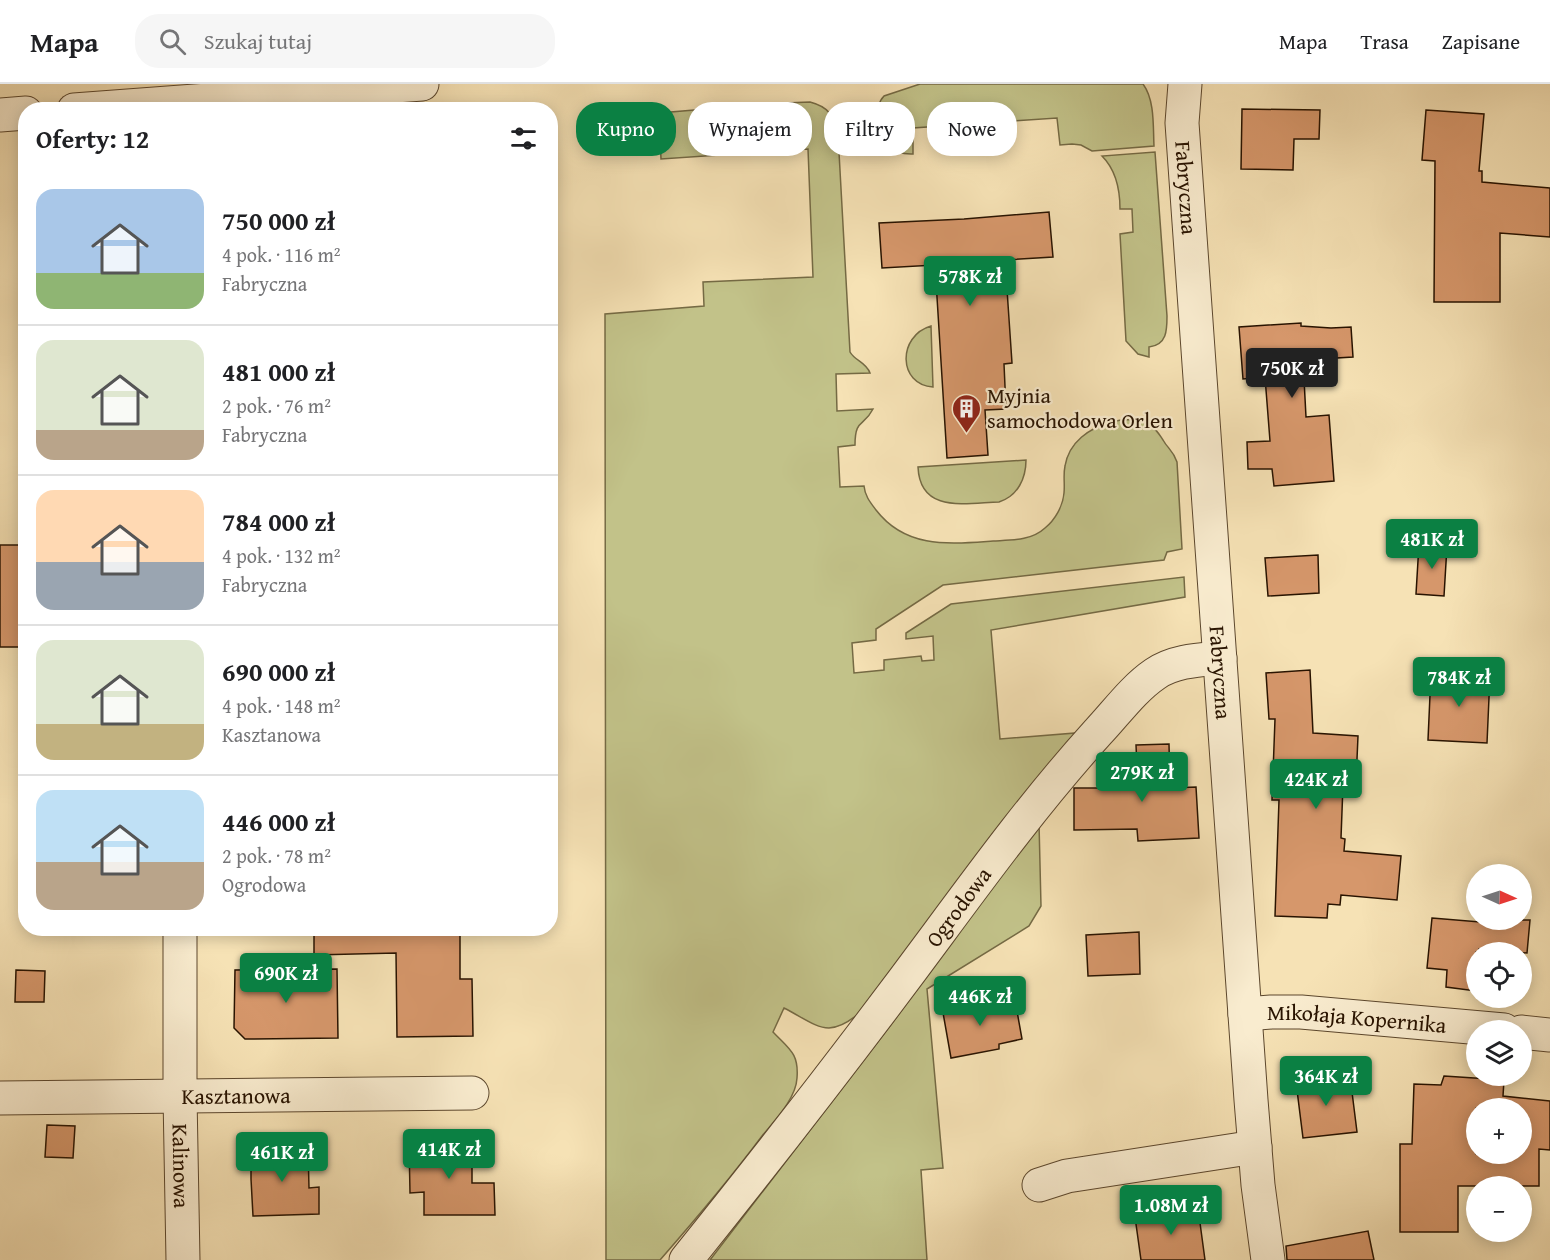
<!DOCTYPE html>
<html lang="pl">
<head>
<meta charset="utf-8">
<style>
	:root { --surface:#fff; --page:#f6f6f6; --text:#202124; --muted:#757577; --line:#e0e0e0; --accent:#0b8043 }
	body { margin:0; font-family:"Gentium Book Plus",serif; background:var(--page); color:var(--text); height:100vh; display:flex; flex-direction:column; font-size:22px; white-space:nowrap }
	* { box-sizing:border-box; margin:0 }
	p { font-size:20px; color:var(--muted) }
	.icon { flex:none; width:33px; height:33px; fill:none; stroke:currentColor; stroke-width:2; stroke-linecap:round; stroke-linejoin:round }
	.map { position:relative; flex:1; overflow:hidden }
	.details { position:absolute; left:18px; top:18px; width:540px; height:834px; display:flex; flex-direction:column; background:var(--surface); border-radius:24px; box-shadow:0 3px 15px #0003 }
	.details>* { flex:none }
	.banner { position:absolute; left:576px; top:18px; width:570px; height:54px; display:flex; gap:12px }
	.needle { width:39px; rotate:93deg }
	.controls { position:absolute; left:1466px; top:780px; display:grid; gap:12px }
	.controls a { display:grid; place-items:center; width:66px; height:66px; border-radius:50%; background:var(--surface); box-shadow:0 3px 15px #0003; font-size:30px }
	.price { position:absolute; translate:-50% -51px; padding:0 14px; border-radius:6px; background:var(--accent); color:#fff; font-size:20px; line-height:39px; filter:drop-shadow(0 2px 3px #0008) }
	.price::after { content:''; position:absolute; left:50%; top:36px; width:18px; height:14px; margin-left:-9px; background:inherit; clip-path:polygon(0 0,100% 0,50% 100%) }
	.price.current { background:#222; color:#fff }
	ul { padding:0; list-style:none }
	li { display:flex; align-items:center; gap:18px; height:150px; padding:0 18px }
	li+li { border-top:2px solid var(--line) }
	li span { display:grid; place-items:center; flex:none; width:168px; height:120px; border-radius:18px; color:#555 }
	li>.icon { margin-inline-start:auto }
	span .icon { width:72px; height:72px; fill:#fffc; stroke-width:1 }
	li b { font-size:26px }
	h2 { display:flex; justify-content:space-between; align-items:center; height:72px; padding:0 18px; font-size:26px }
	.chip { padding:0 21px; border-radius:24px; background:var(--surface); box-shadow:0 3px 15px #0003; font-size:21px; line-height:54px }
	.chip.current { background:var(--accent); color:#fff }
	header { display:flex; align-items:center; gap:36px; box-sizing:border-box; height:84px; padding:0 30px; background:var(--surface); border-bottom:2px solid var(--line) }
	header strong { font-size:28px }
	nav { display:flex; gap:33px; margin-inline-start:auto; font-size:21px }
	.search { width:420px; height:54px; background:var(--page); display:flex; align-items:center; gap:15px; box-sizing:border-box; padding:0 21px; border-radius:24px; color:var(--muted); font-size:22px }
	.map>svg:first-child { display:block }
	.green { fill:#c2c289; stroke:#756a44; stroke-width:1.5 }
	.building { fill:#d6976b; stroke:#281300; stroke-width:1.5; fill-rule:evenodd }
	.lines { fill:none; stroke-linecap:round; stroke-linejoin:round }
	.minor-casing { stroke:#5c472d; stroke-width:35 }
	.minor { stroke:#f9eccf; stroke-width:33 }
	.labels { text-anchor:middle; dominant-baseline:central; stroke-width:4.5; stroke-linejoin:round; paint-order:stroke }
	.street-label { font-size:22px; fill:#281300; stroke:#f9eccf }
	.poi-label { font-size:22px; fill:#281300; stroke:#f9eccf; text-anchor:start }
</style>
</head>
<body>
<header>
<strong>Mapa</strong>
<div class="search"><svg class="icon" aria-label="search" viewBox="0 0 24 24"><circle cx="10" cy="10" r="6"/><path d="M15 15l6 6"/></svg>Szukaj tutaj</div>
<nav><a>Mapa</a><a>Trasa</a><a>Zapisane</a></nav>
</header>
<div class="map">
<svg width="1550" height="1176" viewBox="0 0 1550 1176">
	<rect width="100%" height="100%" fill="#f6e2b5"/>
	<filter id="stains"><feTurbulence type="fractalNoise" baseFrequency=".00333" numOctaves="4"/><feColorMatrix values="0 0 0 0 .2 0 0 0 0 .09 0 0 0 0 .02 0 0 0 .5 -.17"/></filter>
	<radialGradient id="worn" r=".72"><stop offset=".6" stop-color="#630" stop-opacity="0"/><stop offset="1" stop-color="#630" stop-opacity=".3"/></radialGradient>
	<!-- green -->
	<path class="green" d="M920,0h223c12,16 10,43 11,62l-62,5 -11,-6 -9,-1 -12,1 -3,-27 -144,10v26c-22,1 -34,-15 -35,-36 0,-9 0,-16 6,-22z
		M810,18c19,5 23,13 28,32l12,218c5,9 16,10 20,21l-34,1 1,37 36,-2c-9,18 -18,9 -18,36l-17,2 2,40 24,-1c1,10 6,16 12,24 30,39 73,34 117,31 18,-1 38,0 52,-13 10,-8 18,-22 19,-35 1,-9 -1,-18 1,-27 4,-24 24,-38 47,-44 13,-4 28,-3 39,4 6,4 8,8 12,14 5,9 10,10 14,22l5,87 -15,3 -3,8 -221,25 -67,44v11l-24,3 2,30 30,-3v-10l37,-4 1,5 12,-1 -1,-24 -27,3v-6l45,-29 233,-27 1,20 -194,33 9,109 76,-6 -213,277c-35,31 -44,16 -79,-2l-11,24c16,17 26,21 24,46 -1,21 -23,43 -35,58 -32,43 -67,84 -102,124h-54l-1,-946 99,-8 -1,-24 110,-5 -5,-128 -147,10 -2,-46 95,-8 1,7 30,-2v-7z
		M1155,68l12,164c0,14 0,29 -18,31v10l-11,-3 -12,-13 -6,-107 13,-2 -1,-23h-12c0,-20 -4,-39 -18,-53z
		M931,242l2,61c-35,-2 -36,-51 -2,-61z
		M1026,376c0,18 -8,36 -27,42 -33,1 -79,12 -81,-35z
		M1039,739l2,83 -12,20 -102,63 16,179 -22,2 6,90h-217l180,-234z"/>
	<!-- building -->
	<path class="building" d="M1242,25l78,1 -1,29h-25l-1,31 -52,-1z
		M1426,26l58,4 -5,57h3v11l68,6v49l-50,-4v69h-66l1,-141 -13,-1z
		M1049,128l4,45 -48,3 7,103 -8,1 2,45 -21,1 3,45 -41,3 -12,-193 -53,3 -3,-45 85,-4z
		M1301,239v3l30,2 20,-1 2,30 -50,3 3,57 23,-2 5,66 -60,5 -2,-17h-24l-1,-27 23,-1 -5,-64 -22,2 -4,-52z
		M1419,460l28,2 -3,50 -28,-2z
		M0,461h26v102h-26z
		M1318,471l1,38 -51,3 -3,-38z
		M1310,586l3,63 45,3 -2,46 -13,3 -2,53 4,1 -1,12 57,5 -4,44 -56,-5 -1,10 -12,-1 -1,14 -52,-2 4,-116h-7l3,-81h-6l-3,-46z
		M1431,589l59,2 -3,68 -59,-3z
		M1169,660l1,44 26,-1 3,51 -61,3 -1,-12 -63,1v-42h64l-2,-43z
		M1432,834l60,5 1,-3h37l-3,33 -48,-4v3h-3v39l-30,-4 1,-17 -20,-2z
		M314,844h146v51h12l1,57 -76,1 -1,-84 -82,2z
		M1139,848l1,42 -52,2 -2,-41z
		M337,885l1,69 -93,1 -11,-11 1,-58z
		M16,886l29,1 -1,31h-29z
		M991,915l1,7 23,-6 7,39 -23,5v5l-48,9 -9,-51z
		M1350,992l7,56 -54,6 -7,-56z
		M1444,992l60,4 -1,16 47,5v49l-11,-1v37h-81v46h-58v-88h12l2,-60 27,1zM1476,1024h45v46h-45z
		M47,1041l28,1 -2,32 -28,-1z
		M472,1058v41h22l1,32h-71v-23l-14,1 -1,-50z
		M308,1063l1,41 10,-1v27l-66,2 -2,-37v-30z
		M1198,1124l7,52h-64l-6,-43z
		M1368,1147l6,29h-87l-1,-14z"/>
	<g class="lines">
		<defs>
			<g id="minor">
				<path id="s1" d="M1185,0l-3,39 69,977 7,85 10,75"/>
				<path d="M74,26l348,-26"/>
				<path d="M0,31l26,-2"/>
				<path id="s2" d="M180,844v168l3,164"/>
				<path id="s3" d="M1245,930l26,-2h30l203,18"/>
				<path d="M1521,948l29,3"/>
				<path id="s4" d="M0,1014l472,-5"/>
				<path d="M1039,1101l28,-9 188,-29"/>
				<path id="s5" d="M686,1176c86,-107 170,-215 252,-326 51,-69 102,-138 160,-202 18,-19 35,-43 57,-58 19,-13 43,-14 65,-16"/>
			</g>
		</defs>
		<!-- minor casing -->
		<use href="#minor" class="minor-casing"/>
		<!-- minor -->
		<use href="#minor" class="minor"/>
	</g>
	<!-- icons -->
	<defs>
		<symbol id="building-pin" viewBox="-11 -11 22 30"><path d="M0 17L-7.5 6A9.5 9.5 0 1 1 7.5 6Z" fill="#8f2418" stroke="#f9eccf"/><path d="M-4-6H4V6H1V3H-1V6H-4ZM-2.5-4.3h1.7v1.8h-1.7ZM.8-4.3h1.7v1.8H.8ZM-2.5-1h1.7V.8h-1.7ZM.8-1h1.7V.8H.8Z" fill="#fff"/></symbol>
	</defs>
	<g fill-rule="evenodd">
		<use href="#building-pin" x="950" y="308" width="33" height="45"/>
	</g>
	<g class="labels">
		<!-- street labels -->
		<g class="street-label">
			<text stroke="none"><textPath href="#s1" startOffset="104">Fabryczna</textPath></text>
			<text stroke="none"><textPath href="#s1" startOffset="590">Fabryczna</textPath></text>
			<text stroke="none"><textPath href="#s5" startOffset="446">Ogrodowa</textPath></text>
			<text stroke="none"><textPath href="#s3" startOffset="112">Mikołaja Kopernika</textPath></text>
			<text stroke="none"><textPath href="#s4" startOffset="236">Kasztanowa</textPath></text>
			<text stroke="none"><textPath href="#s2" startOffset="238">Kalinowa</textPath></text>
		</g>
		<!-- poi labels -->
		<g class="poi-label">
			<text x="987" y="311">Myjnia<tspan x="987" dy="25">samochodowa Orlen</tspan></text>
		</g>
	</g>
	<rect width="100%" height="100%" filter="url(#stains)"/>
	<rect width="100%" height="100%" fill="url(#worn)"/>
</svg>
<div class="controls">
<a><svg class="needle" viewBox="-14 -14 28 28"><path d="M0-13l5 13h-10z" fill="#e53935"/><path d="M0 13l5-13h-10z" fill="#757577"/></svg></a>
<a><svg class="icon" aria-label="locate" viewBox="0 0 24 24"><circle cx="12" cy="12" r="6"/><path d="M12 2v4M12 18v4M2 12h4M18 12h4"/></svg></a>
<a><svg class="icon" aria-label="layers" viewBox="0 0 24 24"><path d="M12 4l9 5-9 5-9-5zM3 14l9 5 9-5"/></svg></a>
<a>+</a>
<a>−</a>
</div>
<b class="price" style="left:970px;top:223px">578K zł</b>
<b class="price current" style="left:1292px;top:315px">750K zł</b>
<b class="price" style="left:1432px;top:486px">481K zł</b>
<b class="price" style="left:1459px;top:624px">784K zł</b>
<b class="price" style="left:1142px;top:719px">279K zł</b>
<b class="price" style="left:1316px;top:726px">424K zł</b>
<b class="price" style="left:286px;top:920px">690K zł</b>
<b class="price" style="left:980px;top:943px">446K zł</b>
<b class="price" style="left:1326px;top:1023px">364K zł</b>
<b class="price" style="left:449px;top:1096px">414K zł</b>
<b class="price" style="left:282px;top:1099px">461K zł</b>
<b class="price" style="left:1171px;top:1152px">1.08M zł</b>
<div class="banner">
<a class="chip current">Kupno</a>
<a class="chip">Wynajem</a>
<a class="chip">Filtry</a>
<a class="chip">Nowe</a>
</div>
<section class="details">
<h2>Oferty: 12<svg class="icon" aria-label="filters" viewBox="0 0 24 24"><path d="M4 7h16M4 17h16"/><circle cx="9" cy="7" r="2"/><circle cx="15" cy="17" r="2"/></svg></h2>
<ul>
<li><span style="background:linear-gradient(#a9c7e8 70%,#8fb573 0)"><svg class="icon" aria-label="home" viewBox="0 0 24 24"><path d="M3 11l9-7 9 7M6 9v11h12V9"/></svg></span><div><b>750 000 zł</b><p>4 pok. · 116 m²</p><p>Fabryczna</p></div></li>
<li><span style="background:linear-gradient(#dfe7d0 75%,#b9a48a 0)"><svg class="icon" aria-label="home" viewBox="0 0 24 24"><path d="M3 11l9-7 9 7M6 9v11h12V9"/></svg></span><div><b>481 000 zł</b><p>2 pok. · 76 m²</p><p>Fabryczna</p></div></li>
<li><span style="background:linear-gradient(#ffd9b3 60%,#9aa5b1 0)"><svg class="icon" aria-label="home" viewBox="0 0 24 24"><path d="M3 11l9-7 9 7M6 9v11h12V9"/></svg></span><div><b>784 000 zł</b><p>4 pok. · 132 m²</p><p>Fabryczna</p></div></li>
<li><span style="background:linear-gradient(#dfe7d0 70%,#c2b280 0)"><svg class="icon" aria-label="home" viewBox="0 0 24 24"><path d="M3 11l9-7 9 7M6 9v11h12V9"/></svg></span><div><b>690 000 zł</b><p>4 pok. · 148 m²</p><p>Kasztanowa</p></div></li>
<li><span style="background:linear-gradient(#bfe0f5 60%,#b9a48a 0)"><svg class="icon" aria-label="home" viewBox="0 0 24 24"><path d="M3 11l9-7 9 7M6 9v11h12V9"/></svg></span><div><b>446 000 zł</b><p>2 pok. · 78 m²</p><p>Ogrodowa</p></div></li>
</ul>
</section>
</div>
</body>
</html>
